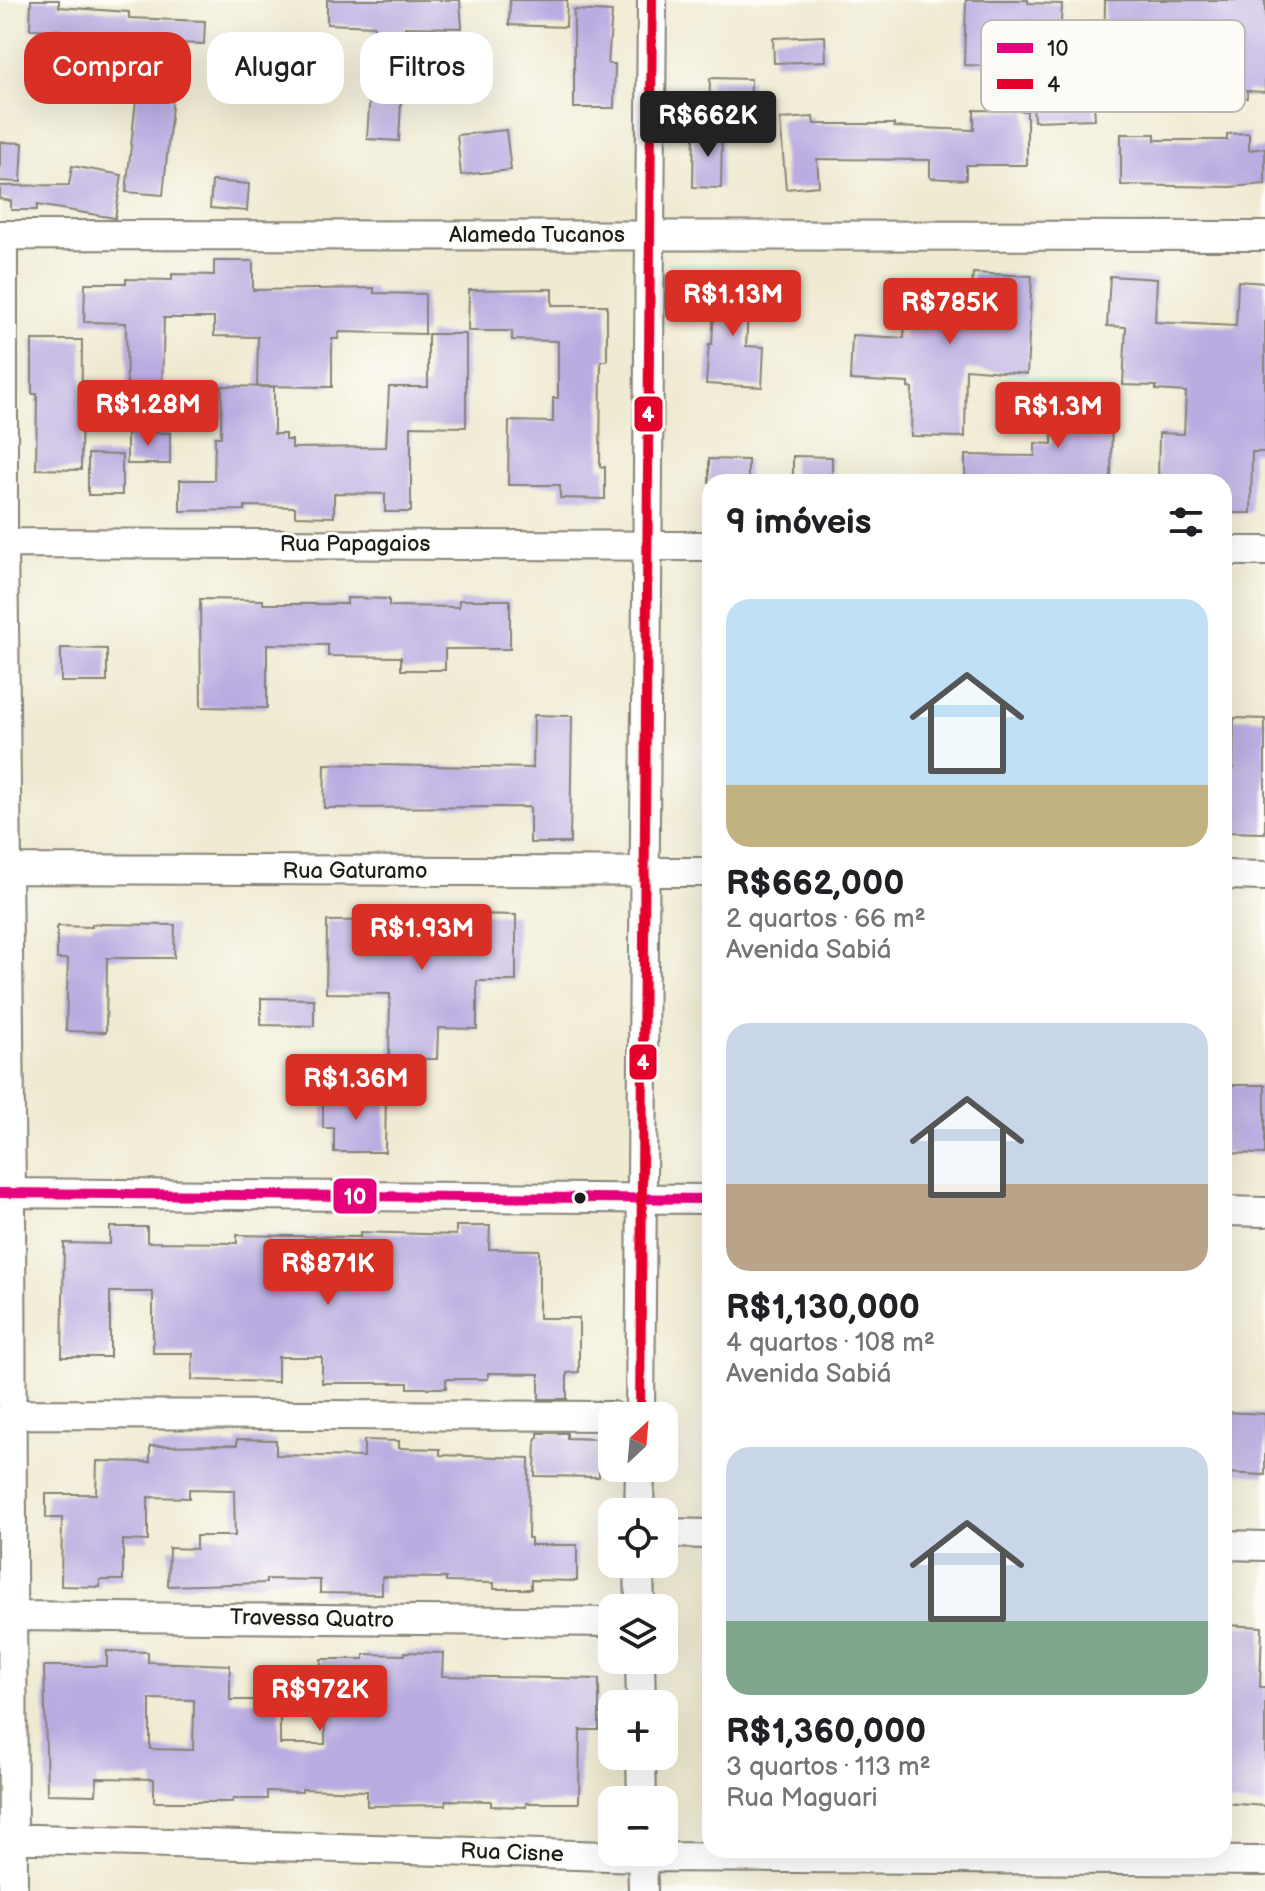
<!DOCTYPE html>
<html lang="pt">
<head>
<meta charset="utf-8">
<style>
	:root { --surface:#fff; --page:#f6f6f6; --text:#202124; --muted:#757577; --accent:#d93025 }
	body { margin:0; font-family:"Balsamiq Sans",sans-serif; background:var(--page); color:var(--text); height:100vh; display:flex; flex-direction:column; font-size:30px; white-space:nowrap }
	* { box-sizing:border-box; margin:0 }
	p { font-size:26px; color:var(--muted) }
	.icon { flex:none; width:44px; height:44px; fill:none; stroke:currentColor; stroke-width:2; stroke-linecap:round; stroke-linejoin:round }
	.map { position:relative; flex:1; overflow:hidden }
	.side { position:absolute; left:702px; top:474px; width:530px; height:1384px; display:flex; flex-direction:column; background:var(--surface); border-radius:24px; box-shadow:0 8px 32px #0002 }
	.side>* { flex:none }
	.hud { position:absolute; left:24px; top:32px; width:558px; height:72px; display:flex; gap:16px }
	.needle { width:52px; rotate:26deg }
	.controls { position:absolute; left:598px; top:1402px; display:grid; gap:16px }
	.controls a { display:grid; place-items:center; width:80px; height:80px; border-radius:16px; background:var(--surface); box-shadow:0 8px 32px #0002; font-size:40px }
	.price { position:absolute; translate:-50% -68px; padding:0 18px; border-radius:8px; background:var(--accent); color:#fff; font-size:26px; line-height:52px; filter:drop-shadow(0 2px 4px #0008) }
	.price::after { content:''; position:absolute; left:50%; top:48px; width:24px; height:18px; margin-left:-12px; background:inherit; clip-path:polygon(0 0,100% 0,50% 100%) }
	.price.selected { background:#222; color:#fff }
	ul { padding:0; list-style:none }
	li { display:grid; align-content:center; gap:16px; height:424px; padding:0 24px }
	li span { display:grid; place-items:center; height:248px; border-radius:24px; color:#555 }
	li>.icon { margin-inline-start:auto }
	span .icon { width:144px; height:144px; fill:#fffc; stroke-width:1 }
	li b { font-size:34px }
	h2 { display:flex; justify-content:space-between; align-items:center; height:96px; padding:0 24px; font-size:34px }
	.chip { padding:0 28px; border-radius:24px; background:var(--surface); box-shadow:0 8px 32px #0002; font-size:28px; line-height:72px }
	.chip.selected { background:var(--accent); color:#fff }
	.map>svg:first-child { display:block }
	.building { fill:#baace1; fill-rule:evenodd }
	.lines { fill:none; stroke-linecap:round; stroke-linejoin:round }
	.minor-casing { stroke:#868376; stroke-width:32 }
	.minor { stroke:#fff; stroke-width:28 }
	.bus-1-casing { stroke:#fdfcf7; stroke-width:16 }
	.bus-2-casing { stroke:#fdfcf7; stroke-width:16 }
	.bus-1 { stroke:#e5007d; stroke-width:10 }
	.bus-2 { stroke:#e4002b; stroke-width:10 }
	.bus-dot { fill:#1c1c1c; stroke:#fdfcf7; stroke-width:3 }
	.labels { text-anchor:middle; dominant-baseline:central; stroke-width:6; stroke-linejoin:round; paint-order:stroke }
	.street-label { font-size:22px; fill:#1c1c1c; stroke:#fdfcf7 }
	.key { fill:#fdfcf7; stroke:#bab9b5; stroke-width:2 }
	.key-label { font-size:22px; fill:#1c1c1c }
	.line-badge { stroke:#fdfcf7; stroke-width:3 }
	.badge-label { font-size:22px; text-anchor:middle; font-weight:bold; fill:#fff }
</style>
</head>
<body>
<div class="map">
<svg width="1265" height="1891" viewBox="0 0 1265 1891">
	<rect width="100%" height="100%" fill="#fdfcf7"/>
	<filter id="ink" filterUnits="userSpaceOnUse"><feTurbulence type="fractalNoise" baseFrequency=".0125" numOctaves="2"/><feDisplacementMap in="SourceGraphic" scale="16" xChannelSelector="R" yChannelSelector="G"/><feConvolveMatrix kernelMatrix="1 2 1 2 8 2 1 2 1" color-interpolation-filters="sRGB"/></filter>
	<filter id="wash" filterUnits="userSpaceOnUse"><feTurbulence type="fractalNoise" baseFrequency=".006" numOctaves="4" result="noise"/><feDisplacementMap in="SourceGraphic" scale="32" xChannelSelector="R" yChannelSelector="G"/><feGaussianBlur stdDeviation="1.8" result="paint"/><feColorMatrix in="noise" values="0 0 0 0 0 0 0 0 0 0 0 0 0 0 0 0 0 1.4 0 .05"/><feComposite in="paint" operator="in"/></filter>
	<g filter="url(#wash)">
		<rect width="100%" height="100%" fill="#efead1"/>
		<g id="blocks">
			<!-- building -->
			<path class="building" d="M31,0h28v7l70,5v6l76,3 -1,23 -30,-1 -6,53h5l-10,99 -37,-3 15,-138 -7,-1 1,-11 -73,-5v-7l-32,-1z
				M327,0h133l2,28 -57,-1 -6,114 -32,-2 7,-113 -47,-2z
				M510,0h57l-1,27 -57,-2z
				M966,0h62v3l34,1 -4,73 34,-2 3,44 -61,2 -3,-54 -67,-2z
				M1105,0h160v92l-18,-1v7l-83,-6 1,-23 -61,-4z
				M574,10l38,2 -4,52h7l-1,44h-40z
				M825,36l1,25 -52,2 -1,-25z
				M710,78l41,1 -1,48 -41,-2z
				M974,110l53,1v54h-61v15l-36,-2v-18l-113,-1 2,27 -33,3 -6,-70 33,-2 1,7h80v3l80,3z
				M506,130l5,40 -50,5 -4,-40z
				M694,130h28l-1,58 -28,-1z
				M1249,133v17l16,-2v36l-35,3 -109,-2v-51h34v6h72v-6z
				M0,142l23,1 -2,39 -21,-1z
				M72,166l50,9 -7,43 -78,-13v5h-26v-9l-11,-2v-13l69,-1z
				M212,181l37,3 -2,27 -37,-3z
				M214,261h39v29l121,-2v5l51,1v40l-86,-2 -1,7h-6v48l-75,-1 1,-49 -44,-1v-18h-50l-2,69 -35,-1 -1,-63 -42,-1 1,-39h41v-4l46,1v-6l42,1z
				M973,273l59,3 -5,98 -61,-5 -1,68 -54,-1 1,-48h-4v-5l-58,-3 2,-45 52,3 3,-57 65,4z
				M1110,276l47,3 -2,43 81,4 2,-45 27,2v169h-13l-1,61h-27v-31h-66l1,-49 25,1 2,-42 -30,-2v-4l-33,-1 3,-58 -19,-1z
				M716,277l34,2 -4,67 18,1 -2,40 -56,-3 3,-40h3z
				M552,289v16h55v56h-6l-1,106h5v32l-45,-1v-13h-52l1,-64 44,1v-24h5v-57l-46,-1v-9h-44l1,-41z
				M428,334h38v93l-55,-1v86h-26v-18l-51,-1v24l-39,-1v-9l-50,-1v4l-65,1v-31h34l1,-43h6l1,-51 52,1v47h11v6h7v8l94,-1 3,-60h39z
				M32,340h50l-1,130 -45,-1 1,-75h-5z
				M1052,400l60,2 -1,80h-146v-27l70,1v-13l17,1z
				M127,432l43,1v31h-43z
				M88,454l34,1v40h-34z
				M793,456l39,1v25h-39z
				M709,459l39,1v22h-39z
				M347,598l42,1v7l70,1v-7h51v49h-65v21h-44v-13l-73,-1v-11l-61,-1v64l-66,-1 -1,-108 63,1v4h84z
				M61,648l46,1v33h-46z
				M534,715l38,1 -2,127h-40v-36l-206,1 1,-44 208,4z
				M1234,718l31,1v114l-41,-1v-61h9z
				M471,914l45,1v66h-39v48l-39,-1 -1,31h-48l1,-65 -64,-1 1,-72 143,-2z
				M92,924l83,1 -1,33h-67l-1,74 -40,-1 2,-72h-11v-33l35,1z
				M261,998l53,1v27l-53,-1z
				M1224,1085h41v69l-41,-1z
				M323,1095h63l-1,57h-51v-24h-11z
				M456,1226h34l-1,23 50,1v68h40v54l-12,1v26h-28v-25l-51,-1v6h-42v9h-38v-5h-86v-26h-44v25l-86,-2 1,-27h-40v-61h-43v65h-48l2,-114 46,1v-17h37v15l90,1v-8l123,2v-5l96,3z
				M1224,1412l41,2v61l-41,-2z
				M538,1433h29v5l32,1v38l-64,-1 1,-38h2z
				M237,1439l39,1v15l88,2v-17l35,1v7l41,1v6l89,3 -1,80h3v7h46v36l-46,-1v9h-37v-6l-48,-1v-4l-64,-1v17l-62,-1v-13l-54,-1v4l-98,3 1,-38 27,1v-13h39l-1,-46 -45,-1v9l-41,-1v44l-25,-1v40h-23v7l-39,-1 1,-68h-16v-24h50l1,-33 53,1v-16l87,-1z
				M1226,1625l36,2 -2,60h5v119l-41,-3z
				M107,1651l41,1v10l82,3v35h50v44h45v-52h-4v-33h43v-5l41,1v-3l38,1 -1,23 157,3v51h-19l-1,73h-53v4l-35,-1v-5l-45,-1v5l-79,1v-15l-65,-2v3l-35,-1v8h-34l-1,3h-78v-23l-57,-1 -1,17 -49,-1 -3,-128h63zM150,1699l44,1 -1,50 -43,-1z"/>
		</g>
	</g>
	<g filter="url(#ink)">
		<use href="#blocks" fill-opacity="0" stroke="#868376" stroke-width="2"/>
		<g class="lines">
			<defs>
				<path id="minor" d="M0,235l1265,1
					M3,235v308l8,650 2,698
					M0,543l710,3
					M1224,551h41
					M0,869l710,3
					M1224,875l41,1
					M0,1193l710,6
					M1224,1211l41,1
					M12,1414l600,2
					M640,1416l12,-1416
					M639,1512l1,-44
					M664,1533l46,1
					M1224,1545l41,1
					M639,1564l1,44
					M13,1616l599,6
					M640,1660l1,44
					M641,1756l1,44
					M0,1838l642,19 623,4
					M642,1852l1,39"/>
			</defs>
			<!-- minor casing -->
			<use href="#minor" class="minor-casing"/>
			<!-- minor -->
			<use href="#minor" class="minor"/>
			<defs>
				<path id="bus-1" d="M0,1193l710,6"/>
				<path id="bus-2" d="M640,1416l12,-1416"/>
			</defs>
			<!-- bus-1 casing -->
			<use href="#bus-1" class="bus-1-casing"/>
			<!-- bus-2 casing -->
			<use href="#bus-2" class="bus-2-casing"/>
			<!-- bus-1 -->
			<use href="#bus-1" class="bus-1"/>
			<!-- bus-2 -->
			<use href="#bus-2" class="bus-2"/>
		</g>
	</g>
	<!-- markers -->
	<circle class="bus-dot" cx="580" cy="1198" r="7"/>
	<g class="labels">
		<!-- street labels -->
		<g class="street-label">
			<text x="537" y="235">Alameda Tucanos</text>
			<text x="355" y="544">Rua Papagaios</text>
			<text x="355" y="871">Rua Gaturamo</text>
			<text transform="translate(312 1619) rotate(1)">Travessa Quatro</text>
			<text transform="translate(512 1853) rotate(2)">Rua Cisne</text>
		</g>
	</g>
	<!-- legend -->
	<rect x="981" y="20" width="264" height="92" rx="12" class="key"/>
	<rect x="997" y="43" width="36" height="10" fill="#e5007d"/>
	<rect x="997" y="79" width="36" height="10" fill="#e4002b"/>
	<g class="key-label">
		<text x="1047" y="56">10</text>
		<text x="1047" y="92">4</text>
	</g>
	<g class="line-badge">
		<rect x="633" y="395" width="31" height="38" rx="8" fill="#e4002b"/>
		<rect x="628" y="1043" width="30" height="38" rx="8" fill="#e4002b"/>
		<rect x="332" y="1177" width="46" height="38" rx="8" fill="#e5007d"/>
	</g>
	<g class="badge-label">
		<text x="648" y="422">4</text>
		<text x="643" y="1070">4</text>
		<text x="355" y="1204">10</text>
	</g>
</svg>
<div class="controls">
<a><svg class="needle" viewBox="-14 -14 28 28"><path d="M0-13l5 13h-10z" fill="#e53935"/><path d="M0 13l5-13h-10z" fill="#757577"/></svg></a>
<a><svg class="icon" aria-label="locate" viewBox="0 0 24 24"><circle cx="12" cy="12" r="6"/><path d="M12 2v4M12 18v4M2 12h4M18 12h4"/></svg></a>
<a><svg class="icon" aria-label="layers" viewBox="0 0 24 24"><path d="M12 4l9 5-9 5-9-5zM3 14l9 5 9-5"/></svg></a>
<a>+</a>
<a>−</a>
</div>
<b class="price selected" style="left:708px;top:159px">R$662K</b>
<b class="price" style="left:733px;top:338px">R$1.13M</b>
<b class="price" style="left:950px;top:346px">R$785K</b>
<b class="price" style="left:148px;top:448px">R$1.28M</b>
<b class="price" style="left:1058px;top:450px">R$1.3M</b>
<b class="price" style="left:422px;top:972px">R$1.93M</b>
<b class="price" style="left:356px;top:1122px">R$1.36M</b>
<b class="price" style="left:328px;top:1307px">R$871K</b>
<b class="price" style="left:320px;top:1733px">R$972K</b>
<div class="hud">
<a class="chip selected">Comprar</a>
<a class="chip">Alugar</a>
<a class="chip">Filtros</a>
</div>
<section class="side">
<h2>9 imóveis<svg class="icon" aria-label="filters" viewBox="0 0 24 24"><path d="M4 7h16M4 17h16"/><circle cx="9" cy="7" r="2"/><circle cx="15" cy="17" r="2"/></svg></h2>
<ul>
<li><span style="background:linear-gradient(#bfe0f5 75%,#c2b280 0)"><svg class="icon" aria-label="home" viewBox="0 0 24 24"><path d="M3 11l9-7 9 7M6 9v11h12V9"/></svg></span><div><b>R$662,000</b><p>2 quartos · 66 m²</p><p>Avenida Sabiá</p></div></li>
<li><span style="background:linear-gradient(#c9d6e8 65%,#b9a48a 0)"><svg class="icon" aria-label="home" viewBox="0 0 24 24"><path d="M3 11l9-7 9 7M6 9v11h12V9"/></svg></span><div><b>R$1,130,000</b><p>4 quartos · 108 m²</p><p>Avenida Sabiá</p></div></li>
<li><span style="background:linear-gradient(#c9d6e8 70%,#7fa58c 0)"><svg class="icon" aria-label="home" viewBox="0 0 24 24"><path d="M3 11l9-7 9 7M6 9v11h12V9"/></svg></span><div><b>R$1,360,000</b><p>3 quartos · 113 m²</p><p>Rua Maguari</p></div></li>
</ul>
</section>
</div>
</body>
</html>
